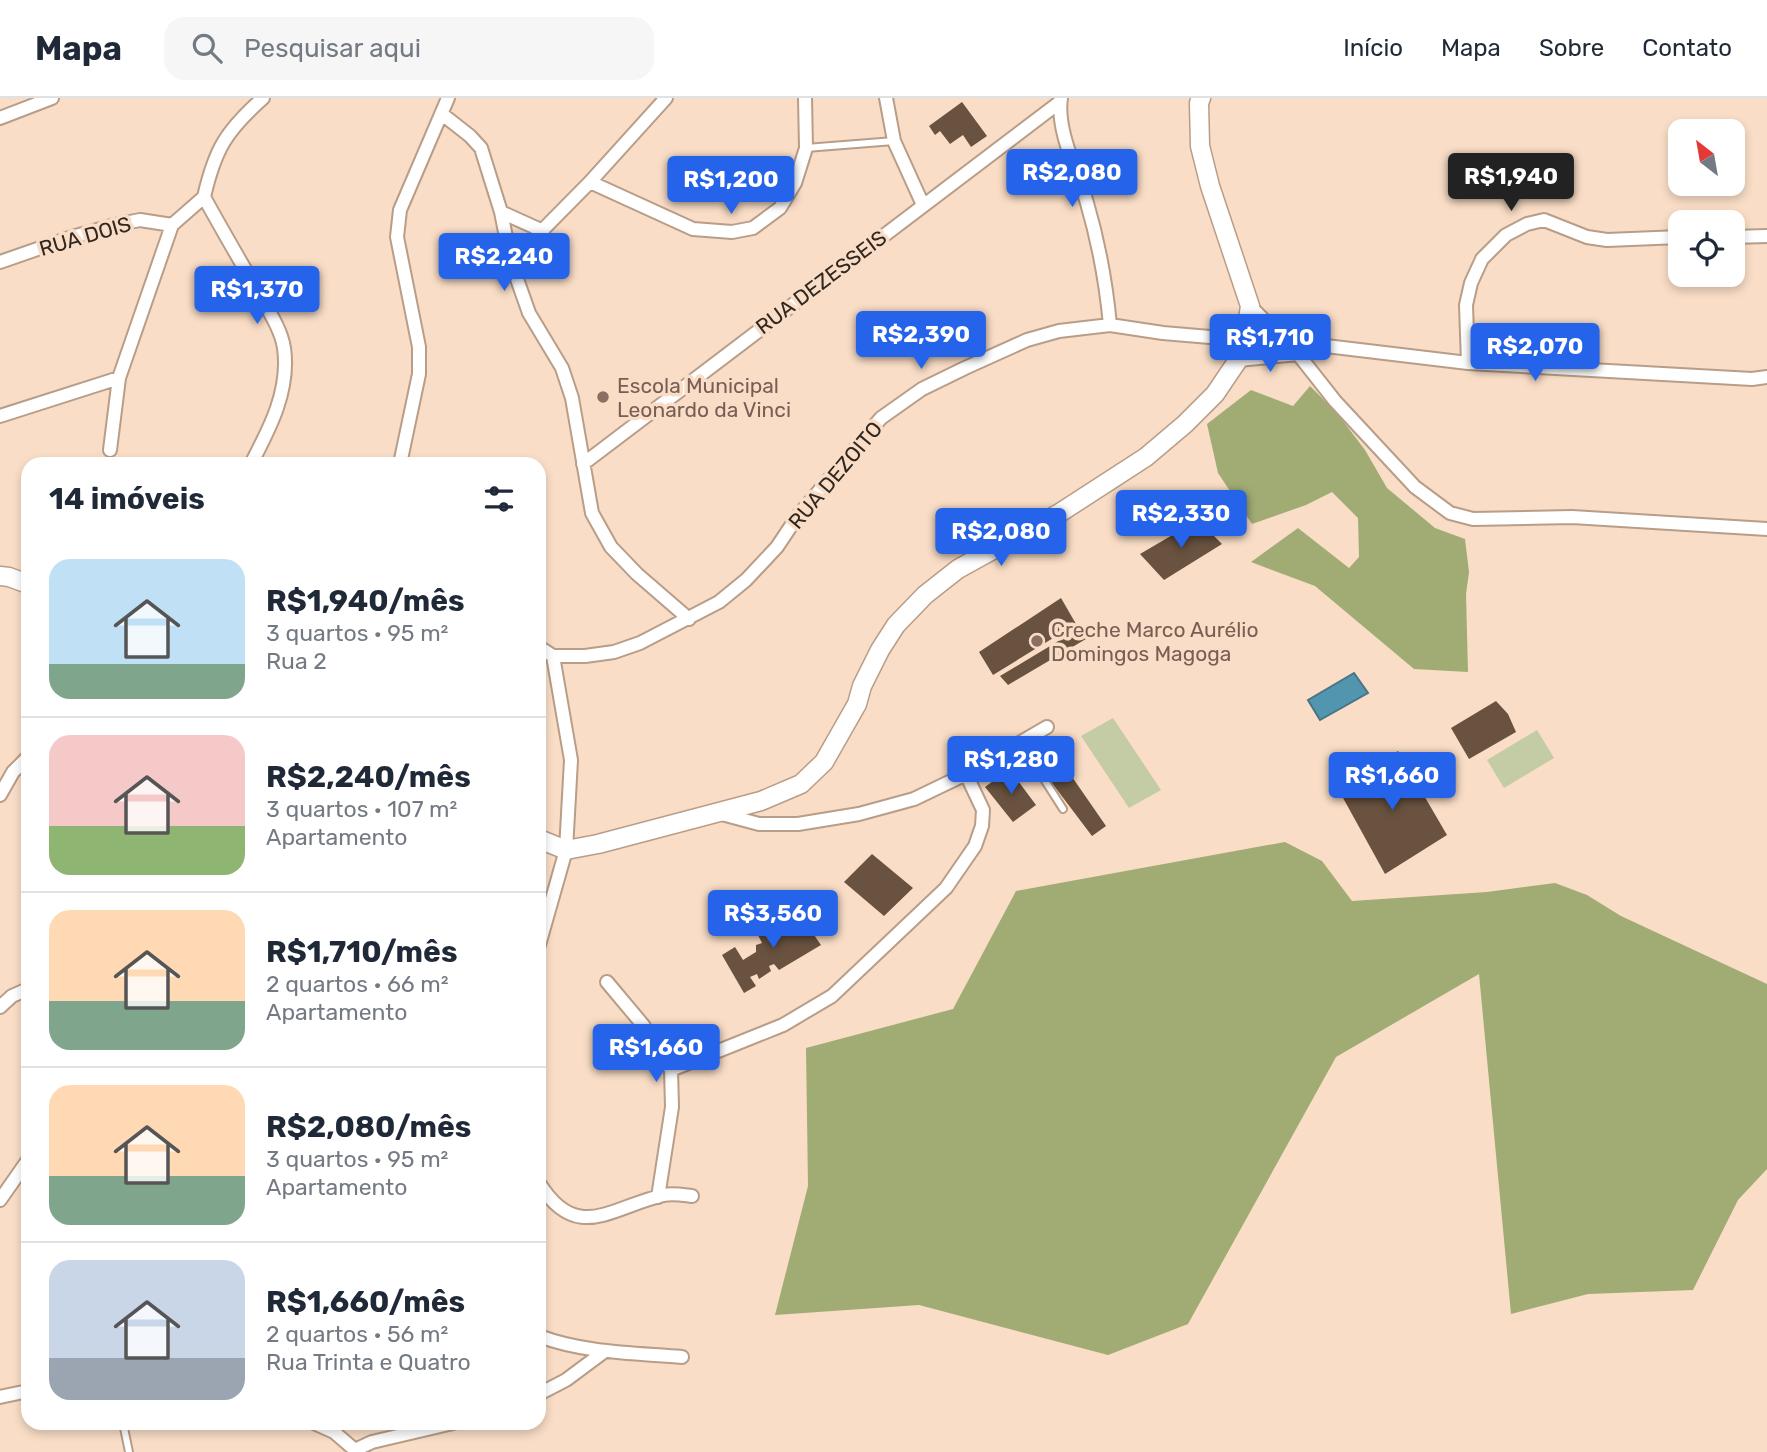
<!DOCTYPE html>
<html lang="pt">
<head>
<meta charset="utf-8">
<style>
	:root { --surface:#fff; --page:#f6f6f7; --text:#1f2937; --muted:#747a83; --line:#e0e1e3; --accent:#2563eb }
	body { margin:0; font-family:Rubik,sans-serif; background:var(--page); color:var(--text); height:100vh; display:flex; flex-direction:column; font-size:26px; white-space:nowrap }
	* { box-sizing:border-box; margin:0 }
	p { font-size:23px; color:var(--muted) }
	.icon { flex:none; width:38px; height:38px; fill:none; stroke:currentColor; stroke-width:2; stroke-linecap:round; stroke-linejoin:round }
	.map { position:relative; flex:1; overflow:hidden }
	.sheet { position:absolute; left:21px; top:359px; width:525px; height:973px; display:flex; flex-direction:column; background:var(--surface); border-radius:21px; box-shadow:0 4px 10px #0003 }
	.sheet>* { flex:none }
	.needle { width:46px; rotate:329deg }
	.buttons { position:absolute; left:1668px; top:21px; display:grid; gap:14px }
	.buttons a { display:grid; place-items:center; width:77px; height:77px; border-radius:14px; background:var(--surface); box-shadow:0 4px 10px #0003; font-size:35px }
	.price { position:absolute; translate:-50% -60px; padding:0 16px; border-radius:7px; background:var(--accent); color:#fff; font-size:23px; line-height:46px; filter:drop-shadow(0 2px 4px #0008) }
	.price::after { content:''; position:absolute; left:50%; top:42px; width:21px; height:16px; margin-left:-10px; background:inherit; clip-path:polygon(0 0,100% 0,50% 100%) }
	.price.selected { background:#222; color:#fff }
	ul { padding:0; list-style:none }
	li { display:flex; align-items:center; gap:21px; height:175px; padding:0 28px }
	li+li { border-top:2px solid var(--line) }
	li span { display:grid; place-items:center; flex:none; width:196px; height:140px; border-radius:21px; color:#555 }
	li>.icon { margin-inline-start:auto }
	span .icon { width:84px; height:84px; fill:#fffc; stroke-width:1 }
	li b { font-size:30px }
	h2 { display:flex; justify-content:space-between; align-items:center; height:84px; padding:0 28px; font-size:30px }
	header { display:flex; align-items:center; gap:42px; box-sizing:border-box; height:98px; padding:0 35px; background:var(--surface); border-bottom:2px solid var(--line) }
	header strong { font-size:33px }
	nav { display:flex; gap:38px; margin-inline-start:auto; font-size:24px }
	.search { width:490px; height:63px; background:var(--page); display:flex; align-items:center; gap:18px; box-sizing:border-box; padding:0 24px; border-radius:21px; color:var(--muted); font-size:26px }
	.map>svg:first-child { display:block }
	.green { fill:#c4cca6 }
	.forest { fill:#a1ac74 }
	.water { fill:#5295ae; stroke:#487483; stroke-width:2 }
	.building { fill:#69523f }
	.lines { fill:none; stroke-linecap:round; stroke-linejoin:round }
	.service-casing { stroke:#b89d88; stroke-width:10 }
	.minor-casing { stroke:#b89d88; stroke-width:16 }
	.secondary-casing { stroke:#b89d88; stroke-width:21 }
	.service { stroke:#fff; stroke-width:6 }
	.minor { stroke:#fff; stroke-width:12 }
	.secondary { stroke:#fff; stroke-width:18 }
	.education-dot { fill:#8d6e63; stroke:#f9ddc6; stroke-width:2.5 }
	.labels { text-anchor:middle; dominant-baseline:central; stroke-width:7; stroke-linejoin:round; paint-order:stroke }
	.street-label { font-size:21px; fill:#31271f; stroke:#f9ddc6 }
	.education-label { font-size:21px; fill:#785e54; stroke:#f9ddc6; text-anchor:start }
</style>
</head>
<body>
<header>
<strong>Mapa</strong>
<div class="search"><svg class="icon" aria-label="search" viewBox="0 0 24 24"><circle cx="10" cy="10" r="6"/><path d="M15 15l6 6"/></svg>Pesquisar aqui</div>
<nav><a>Início</a><a>Mapa</a><a>Sobre</a><a>Contato</a></nav>
</header>
<div class="map">
<svg width="1767" height="1354" viewBox="0 0 1767 1354">
	<rect width="100%" height="100%" fill="#f9ddc6"/>
	<!-- green -->
	<path class="green" d="M1113,620l48,72 -32,18 -48,-72z
		M1537,632l17,28 -50,30 -17,-28z"/>
	<!-- forest -->
	<path class="forest" d="M1310,288l27,27 28,37 22,38 48,40 30,11 4,33 -3,22 2,78 -54,-3 -99,-83 -64,-24 47,-34 51,40 10,-11 -1,-39 -26,-26 -26,13 -54,19 -34,-51 -11,-49 44,-34 42,16z
		M1285,744l37,19 30,40 135,-9 68,-9 32,12 34,21 146,68v185l-29,31 -45,90 -105,4 -77,20 -32,-340 -143,83 -148,267 -80,31 -189,-50 -144,10 33,-129 -2,-138 147,-39 63,-118z"/>
	<!-- water -->
	<path class="water" d="M1354,575l14,20 -48,27 -12,-20z"/>
	<!-- building -->
	<path class="building" d="M962,4l25,34 -16,11 -8,-12 -13,9 -10,-13 -5,4 -6,-9z
		M1198,422l24,24 -58,36 -24,-26z
		M1061,500l15,26 -83,51 -14,-23z
		M1085,527l6,11 -83,49 -8,-9z
		M1496,603l12,13 8,18 -47,27 -18,-31z
		M1050,647l56,81 -14,10 -59,-78z
		M1398,653l49,84 -62,39 -48,-87z
		M1009,671l27,36 -23,17 -28,-35z
		M872,756l41,34 -29,28 -40,-34z
		M796,811l25,36 -42,25 -5,-6 -5,2 2,5 -12,8 -2,-5 -7,3 6,9 -12,7 -22,-38 13,-8 8,13 13,-8v-7l6,-2 -5,-10z"/>
	<g class="lines">
		<defs>
			<path id="service" d="M806,50l88,-7
				M1021,645l42,66
				M123,1325l6,29"/>
			<path id="minor" d="M886,0l8,43 29,64
				M1061,0c-5,33 17,74 26,105 12,41 19,79 23,122
				M442,16l28,22 11,12 20,64 10,50 18,51 33,55 10,30 20,115 19,34 26,27 52,45
				M0,20l52,-20
				M590,84l103,47 39,3 21,-4 27,-20 15,-25 11,-35 -1,-50
				M204,99c17,31 35,62 53,93 9,17 24,38 27,58 6,42 -14,80 -33,116
				M204,99c11,-48 22,-66 59,-99
				M501,114l42,19
				M1732,139l35,-1
				M0,164l72,-25 43,-12 25,-5 32,5
				M511,164l79,-80 76,-84
				M1250,208l48,48 37,47 80,86 35,26 23,6 99,-2 195,12
				M1238,262l60,-6 28,-8 142,17 284,16 15,-2
				M1468,265l-2,-58 5,-22 11,-24 24,-24 21,-11 17,-4 43,17 20,3 73,-3
				M0,318l119,-38
				M110,352l9,-72 53,-153 32,-28
				M400,366l19,-90v-27l-22,-110 3,-27 48,-112
				M583,366l477,-362
				M539,549l14,9
				M553,558h32l29,-4 26,-9 79,-41 27,-22 31,-33 20,-30 84,-99 41,-29 43,-21 62,-28 32,-9 51,-6 53,8 82,7
				M0,697l13,-23 15,-15
				M718,715l41,11h39l61,-10 55,-15 52,-25 81,-47
				M539,847l27,-95 5,-90 -18,-104
				M607,884l36,43 28,45 1,37 -14,90
				M0,909l12,-11 16,-7
				M671,972l112,-45 49,-29 114,-108 29,-42 7,-20 1,-16 -17,-36
				M539,1085c38,61 72,24 125,12 9,-2 19,0 28,1
				M0,1102l28,-40
				M539,1238c45,17 95,17 143,21
				M539,1296l27,-14 39,-29
				M0,1299l28,-6
				M314,1325l20,9
				M329,1325l5,9 21,18
				M355,1352l17,-8 81,-19"/>
			<path id="secondary" d="M0,478l9,1 19,7
				M539,741l27,11 32,-6 163,-43 40,-17 23,-22 33,-58 5,-18 18,-36 16,-25 29,-30 33,-26 100,-55 88,-57 39,-33 30,-30 23,-34 7,-20 5,-34 -40,-120 -10,-40 -1,-43 2,-5"/>
		</defs>
		<!-- service casing -->
		<use href="#service" class="service-casing"/>
		<!-- minor casing -->
		<use href="#minor" class="minor-casing"/>
		<!-- secondary casing -->
		<use href="#secondary" class="secondary-casing"/>
		<!-- service -->
		<use href="#service" class="service"/>
		<!-- minor -->
		<use href="#minor" class="minor"/>
		<!-- secondary -->
		<use href="#secondary" class="secondary"/>
	</g>
	<!-- markers -->
	<g class="education-dot">
		<circle cx="603" cy="299" r="7"/>
		<circle cx="1037" cy="543" r="7"/>
	</g>
	<g class="labels">
		<!-- street labels -->
		<g class="street-label">
			<text transform="translate(85 138) rotate(-16)">RUA DOIS</text>
			<text transform="translate(821 184) rotate(-37)">RUA DEZESSEIS</text>
			<text transform="translate(835 377) rotate(-50)">RUA DEZOITO</text>
		</g>
		<!-- education labels -->
		<g class="education-label">
			<text x="617" y="287">Escola Municipal<tspan x="617" dy="24">Leonardo da Vinci</tspan></text>
			<text x="1051" y="531">Creche Marco Aurélio<tspan x="1051" dy="24">Domingos Magoga</tspan></text>
		</g>
	</g>
</svg>
<div class="buttons">
<a><svg class="needle" viewBox="-14 -14 28 28"><path d="M0-13l5 13h-10z" fill="#e53935"/><path d="M0 13l5-13h-10z" fill="#747a83"/></svg></a>
<a><svg class="icon" aria-label="locate" viewBox="0 0 24 24"><circle cx="12" cy="12" r="6"/><path d="M12 2v4M12 18v4M2 12h4M18 12h4"/></svg></a>
</div>
<b class="price" style="left:1072px;top:111px">R$2,080</b>
<b class="price selected" style="left:1511px;top:115px">R$1,940</b>
<b class="price" style="left:731px;top:118px">R$1,200</b>
<b class="price" style="left:504px;top:195px">R$2,240</b>
<b class="price" style="left:257px;top:228px">R$1,370</b>
<b class="price" style="left:921px;top:273px">R$2,390</b>
<b class="price" style="left:1270px;top:276px">R$1,710</b>
<b class="price" style="left:1535px;top:285px">R$2,070</b>
<b class="price" style="left:1181px;top:452px">R$2,330</b>
<b class="price" style="left:1001px;top:470px">R$2,080</b>
<b class="price" style="left:1011px;top:698px">R$1,280</b>
<b class="price" style="left:1392px;top:714px">R$1,660</b>
<b class="price" style="left:773px;top:852px">R$3,560</b>
<b class="price" style="left:656px;top:986px">R$1,660</b>
<section class="sheet">
<h2>14 imóveis<svg class="icon" aria-label="filters" viewBox="0 0 24 24"><path d="M4 7h16M4 17h16"/><circle cx="9" cy="7" r="2"/><circle cx="15" cy="17" r="2"/></svg></h2>
<ul>
<li><span style="background:linear-gradient(#bfe0f5 75%,#7fa58c 0)"><svg class="icon" aria-label="home" viewBox="0 0 24 24"><path d="M3 11l9-7 9 7M6 9v11h12V9"/></svg></span><div><b>R$1,940/mês</b><p>3 quartos · 95 m²</p><p>Rua 2</p></div></li>
<li><span style="background:linear-gradient(#f6c9c9 65%,#8fb573 0)"><svg class="icon" aria-label="home" viewBox="0 0 24 24"><path d="M3 11l9-7 9 7M6 9v11h12V9"/></svg></span><div><b>R$2,240/mês</b><p>3 quartos · 107 m²</p><p>Apartamento</p></div></li>
<li><span style="background:linear-gradient(#ffd9b3 65%,#7fa58c 0)"><svg class="icon" aria-label="home" viewBox="0 0 24 24"><path d="M3 11l9-7 9 7M6 9v11h12V9"/></svg></span><div><b>R$1,710/mês</b><p>2 quartos · 66 m²</p><p>Apartamento</p></div></li>
<li><span style="background:linear-gradient(#ffd9b3 65%,#7fa58c 0)"><svg class="icon" aria-label="home" viewBox="0 0 24 24"><path d="M3 11l9-7 9 7M6 9v11h12V9"/></svg></span><div><b>R$2,080/mês</b><p>3 quartos · 95 m²</p><p>Apartamento</p></div></li>
<li><span style="background:linear-gradient(#c9d6e8 70%,#9aa5b1 0)"><svg class="icon" aria-label="home" viewBox="0 0 24 24"><path d="M3 11l9-7 9 7M6 9v11h12V9"/></svg></span><div><b>R$1,660/mês</b><p>2 quartos · 56 m²</p><p>Rua Trinta e Quatro</p></div></li>
</ul>
</section>
</div>
</body>
</html>
